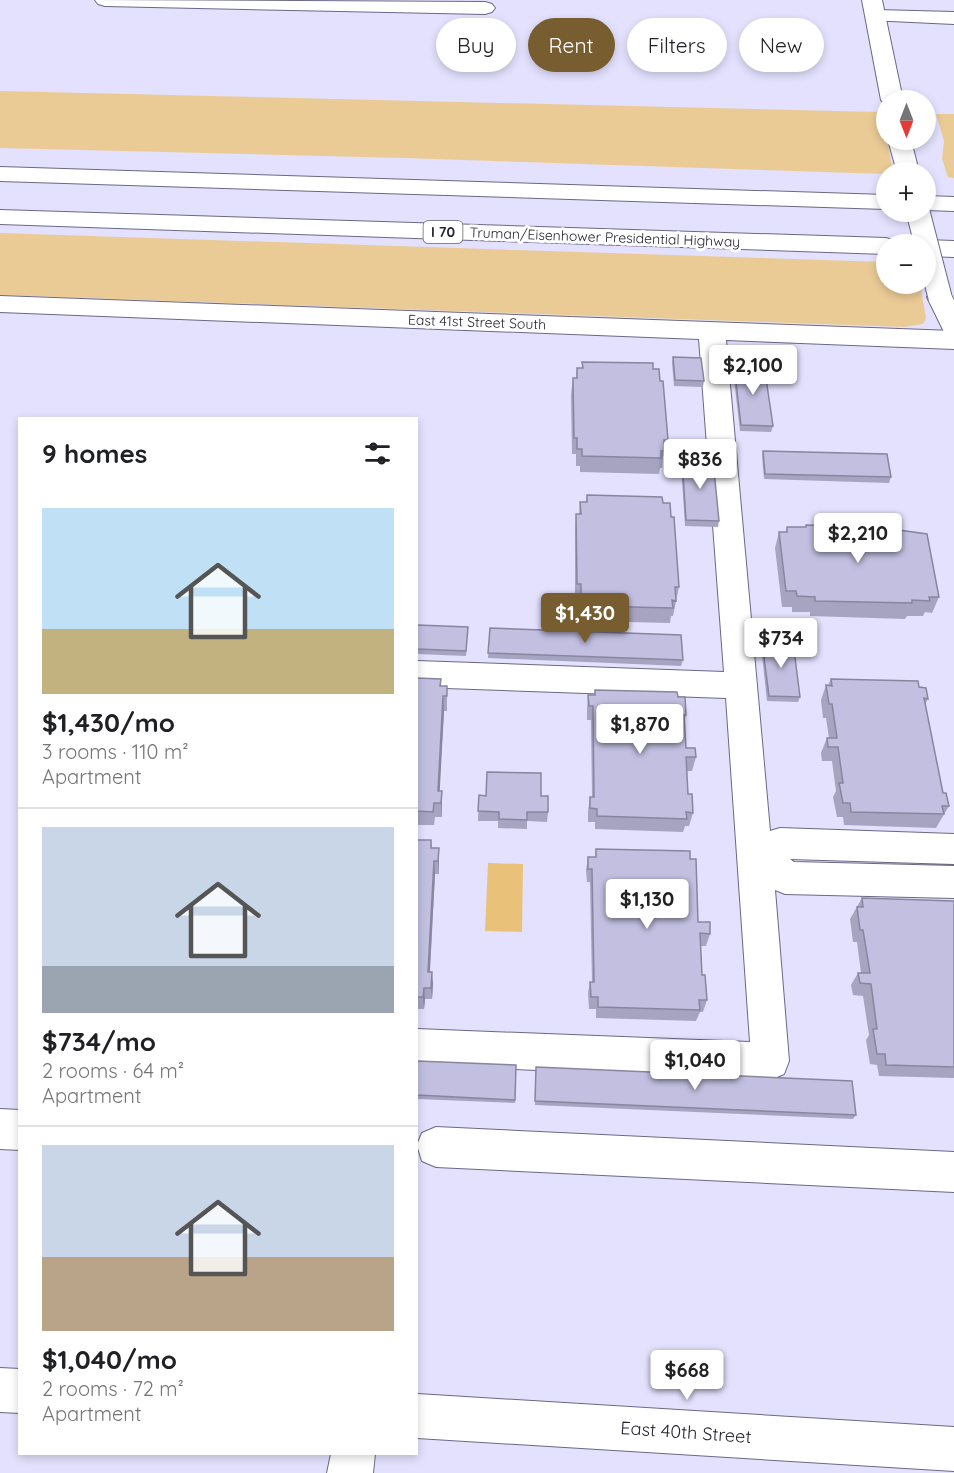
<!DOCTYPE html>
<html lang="en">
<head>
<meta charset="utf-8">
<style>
	:root { --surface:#fff; --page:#f6f6f6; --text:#202124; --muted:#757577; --line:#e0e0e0; --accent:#775d2f }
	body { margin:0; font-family:Quicksand,sans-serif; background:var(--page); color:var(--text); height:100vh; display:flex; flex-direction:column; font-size:22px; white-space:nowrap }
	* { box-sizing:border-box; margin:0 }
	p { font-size:20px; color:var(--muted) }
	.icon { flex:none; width:33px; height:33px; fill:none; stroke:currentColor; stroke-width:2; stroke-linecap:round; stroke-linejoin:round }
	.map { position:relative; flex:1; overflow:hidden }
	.sheet { position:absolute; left:18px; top:417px; width:400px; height:1038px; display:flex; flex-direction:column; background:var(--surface); border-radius:0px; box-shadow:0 3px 9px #0003 }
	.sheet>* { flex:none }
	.banner { position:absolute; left:436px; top:18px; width:428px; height:54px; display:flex; gap:12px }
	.needle { width:39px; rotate:180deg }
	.buttons { position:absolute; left:876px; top:90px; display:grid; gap:12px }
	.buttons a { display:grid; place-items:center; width:60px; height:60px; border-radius:50%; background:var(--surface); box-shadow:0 3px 9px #0003; font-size:30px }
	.price { position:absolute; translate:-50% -51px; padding:0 14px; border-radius:6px; background:#fff; color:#222; font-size:20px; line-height:39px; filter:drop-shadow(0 2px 3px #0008) }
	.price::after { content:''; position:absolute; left:50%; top:36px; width:18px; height:14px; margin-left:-9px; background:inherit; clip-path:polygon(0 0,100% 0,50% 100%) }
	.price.current { background:var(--accent); color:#fff }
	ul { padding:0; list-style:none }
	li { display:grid; align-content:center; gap:12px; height:318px; padding:0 24px }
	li+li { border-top:2px solid var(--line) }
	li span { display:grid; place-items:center; height:186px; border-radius:0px; color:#555 }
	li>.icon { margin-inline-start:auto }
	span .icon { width:108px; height:108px; fill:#fffc; stroke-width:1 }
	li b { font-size:26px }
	h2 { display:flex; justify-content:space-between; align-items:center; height:72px; padding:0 24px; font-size:26px }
	.chip { padding:0 21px; border-radius:27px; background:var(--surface); box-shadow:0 3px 9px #0003; font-size:21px; line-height:54px }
	.chip.current { background:var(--accent); color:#fff }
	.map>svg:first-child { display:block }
	.green { fill:#eacb96 }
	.water { fill:#eac179 }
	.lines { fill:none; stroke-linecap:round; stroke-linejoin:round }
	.minor-casing { stroke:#6b6887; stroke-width:2 }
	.major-casing { stroke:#6b6887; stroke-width:2 }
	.highway-casing { stroke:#6b6887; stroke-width:2 }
	.minor { fill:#fff; fill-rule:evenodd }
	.major { fill:#fff; fill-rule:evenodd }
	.highway { fill:#fff; fill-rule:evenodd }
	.major-bridge-casing { stroke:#6b6887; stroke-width:25; stroke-linecap:butt }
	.major-bridge { stroke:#fff; stroke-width:23 }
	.wall { fill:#a7a4c2 }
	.shaded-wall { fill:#88869e }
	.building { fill:#c2bfe1; stroke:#88869e; stroke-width:1.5 }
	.labels { text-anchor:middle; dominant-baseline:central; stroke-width:6; stroke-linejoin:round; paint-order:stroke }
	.shield { fill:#fff; stroke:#66666f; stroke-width:1.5 }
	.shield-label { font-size:14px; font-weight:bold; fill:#252431 }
	.far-street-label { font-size:14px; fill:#252431; stroke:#fff }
	.near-street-label { font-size:18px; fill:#252431; stroke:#fff }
</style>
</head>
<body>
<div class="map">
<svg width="954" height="1473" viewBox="0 0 954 1473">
	<rect width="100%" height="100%" fill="#e3e1fd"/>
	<!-- green -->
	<path class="green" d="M0,91l882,21 11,60 -7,2 -483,-16 -403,-10z
		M936,114h18v64l-6,-1 -6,-18 2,-18z
		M0,233l886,29v22h34l6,34 -3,6 -19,3 -904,-32z"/>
	<!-- water -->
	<path class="water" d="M488,863l35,1 -1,68 -37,-1z"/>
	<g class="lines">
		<defs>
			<path id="minor" d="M95,0l390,2 7,2 3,4 -3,4 -7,2 -380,-8 -7,-2z
				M876,10l78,2v12l-85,-4 -3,-4 3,-4z
				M0,296l954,35v18l-228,-9 44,491 10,-3 174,6v30l-164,-5 4,3 160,4v32l-169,-4 -10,-4 14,171 -5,13 -14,6 -353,-15v-36l333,13 -24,-344 -309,-11v-26l307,11 -25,-333 -699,-27z
				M0,1109l20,1v40l-20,-1z
				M436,1127l518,25v40l-518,-25 -14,-6 -5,-16 5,-12z
				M0,1368l20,1v44l-20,-1z
				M417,1394l537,33v44l-537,-33z
				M331,1454h44l-2,19h-46z"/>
			<path id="major" d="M862,0h20l21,100h-17v5l-5,-5z
				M888,140h23l8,32h-22z
				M940,289l9,2 5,9v37l-9,-3 -18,-37 4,-6z"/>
			<path id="highway" d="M0,167l886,28v14l-886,-28z
				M926,196l28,1v14l-28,-1z
				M0,210l886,28 9,3 2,3h-11v10l-886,-30z
				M926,240l28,1v16l-28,-1v-12h-10z"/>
		</defs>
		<!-- minor casing -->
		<use href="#minor" class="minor-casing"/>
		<!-- major casing -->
		<use href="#major" class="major-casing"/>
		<!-- highway casing -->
		<use href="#highway" class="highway-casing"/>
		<!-- minor -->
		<use href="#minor" class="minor"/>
		<!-- major -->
		<use href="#major" class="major"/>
		<!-- highway -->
		<use href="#highway" class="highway"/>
		<defs>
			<path id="major-bridge" d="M918,212l22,85"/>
		</defs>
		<!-- major-bridge casing -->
		<use href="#major-bridge" class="major-bridge-casing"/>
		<!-- major-bridge -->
		<use href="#major-bridge" class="major-bridge"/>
	</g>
	<!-- wall -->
	<path class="wall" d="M673,357l31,24 -1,6 -29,-1 -2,-23z
		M582,362l71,7 15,71 -3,16h-2l-1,12h-2l-1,6 -79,-2v-6h-4v-12h-4l-1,-59 2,-17h3l1,-10h5z
		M734,365l39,61 -2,6 -31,-1 -7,-60z
		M763,451l128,26 -2,6 -125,-4 -2,-23z
		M682,459l37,62 -1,6 -33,-1 -4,-61z
		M587,495l92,92 -6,29h-2l-1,7 -86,-2v-8h-4l-1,-13h-4v-70l1,-16h3l1,-12h6z
		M806,525l93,5 40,67 -7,16 -7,-1 -2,4h-16l-2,3 -95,-3v-4h-18v-5h-10l-7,-59 4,-16h7l1,-5h18z
		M417,625l51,2 -2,29 -49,-2z
		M490,628l193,32 -2,6 -193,-8z
		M762,641l38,56 -2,5 -31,-1 -6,-55z
		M417,678l24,1v7h6v25h-3l-5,80 3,14v12h-7l-1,8h-17z
		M831,679l88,8 9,12 -3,5 18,89 6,13 -13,22 -92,-3 -1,-8h-6l-4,-20 3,-6 -4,-30h-10l-1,-8 6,-15h2l-3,-20h-3l-2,-18 5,-15h2z
		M595,690l83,7 8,18 -2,9 2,24 10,9 -4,14h-5l1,23 5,19 -4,13h-4l-2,6 -88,-3v-7h-7v-11l2,-14h2l-1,-77h-4v-11l1,-14h6z
		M479,795l62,1 7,16 -1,10 -20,-1v8l-29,-1v-7h-20z
		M417,840h14l1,8 7,13v13h-4l-5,98 3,12 -1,15h-7l-1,10h-7z
		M596,849l94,10 8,63 12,12 -4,12h-6l2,29 5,25 -4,12h-3l-4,9 -100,-3v-9h-7l-1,-16 2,-11h2l-2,-100h-3l-1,-12 2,-13h7z
		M862,898l92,3v177l-75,-2 -2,-11 -7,-1 -4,-24 3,-5 -6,-39 -10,-1 -2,-10 7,-12h3l-4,-31h-4l-3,-23z
		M417,1061l99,4 -1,38 -98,-4z
		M536,1067l320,48 -3,4 -318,-14z"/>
	<!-- shaded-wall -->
	<path class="shaded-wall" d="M443,696l1,15 -5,94 -1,-14z
		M442,791v26l-1,-14z
		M439,848v26l-1,-13z
		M434,861l1,13 -6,110 -1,-12z
		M432,972l1,12 -1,15 -1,-11z
		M424,988l1,11 -1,10 -1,-12z"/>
	<!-- building -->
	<path class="building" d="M673,357l28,1 3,23 -29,-1z
		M582,362l71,1v6h6l1,12h3l5,59h-4v11h-3v7l-79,-2v-7h-5v-11h-3l-1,-60h4v-10h6z
		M734,365h30l9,61 -32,-1z
		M763,451l124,3 4,23 -126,-3z
		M682,459l31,1 6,61 -33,-1z
		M587,495l75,2 1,6h7l1,14h3l5,70h-4l1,14 -4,-1 1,8 -87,-2v-8h-5v-14h-4l-1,-70h5l-1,-12h7z
		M806,525l92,2 1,3 28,4 12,63h-10l1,4 -18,-1v3l-97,-2v-4l-18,-1 -1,-5h-10l-7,-59h8v-5h19z
		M417,625l51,2 -2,24 -49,-2z
		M490,628l191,7 2,25 -195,-7z
		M762,641l31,1 7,55 -31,-1z
		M417,678l24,1 -1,7h7v10h-4l-5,95h4l-1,12h-7l-1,9 -16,-1z
		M831,679l87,2 1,6 7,1 2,11 -4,-1 19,95h3l3,13h-7l2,8 -93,-2 -1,-9h-7l-4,-20h4l-5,-36h-10l-1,-9h10l-5,-34h-3l-3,-19 6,1z
		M595,690l82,2 1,5h7l1,18h-2l2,33h9l1,9h-10l2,37h4l1,19 -7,-1 1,7 -90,-3v-7l-7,-1v-11h4l-1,-91h-4l-1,-11h7z
		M487,772l54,1v23h7v16h-21v8l-28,-1v-7l-21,-1 1,-16 7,1z
		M417,840h14v8h8l-1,13h-4l-6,111h4l-1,16h-7l-1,9h-6z
		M596,849l94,2v8h6l2,63h12v12l-10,-1 2,42h3l2,25h-8l1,10 -102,-3v-10h-7l-1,-15h4l-2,-113h-4v-12h8z
		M862,898l92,3v166l-68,-2 -1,-11h-8l-4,-25h4l-6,-45 -11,-1 -2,-10h12l-7,-43h-3l-3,-23h6z
		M417,1061l99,4 -1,35 -98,-5z
		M536,1067l316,14 4,34 -321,-14z"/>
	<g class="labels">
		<!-- shield labels -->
		<rect class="shield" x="423.5" y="221" width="39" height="22" rx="4.5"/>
		<g class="shield-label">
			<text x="443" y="232">I 70</text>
		</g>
		<!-- far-street labels -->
		<g class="far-street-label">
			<text transform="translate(605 237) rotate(2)">Truman/Eisenhower Presidential Highway</text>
			<text transform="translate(477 322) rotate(2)">East 41st Street South</text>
		</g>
		<!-- near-street labels -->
		<g class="near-street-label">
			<text transform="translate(686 1432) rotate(4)">East 40th Street</text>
		</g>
	</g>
</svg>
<div class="buttons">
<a><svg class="needle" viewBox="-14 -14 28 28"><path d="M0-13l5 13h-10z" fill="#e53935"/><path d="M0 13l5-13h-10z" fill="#757577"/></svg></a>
<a>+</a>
<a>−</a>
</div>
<b class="price" style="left:753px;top:396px">$2,100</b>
<b class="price" style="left:700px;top:490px">$836</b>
<b class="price" style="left:858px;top:564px">$2,210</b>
<b class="price current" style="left:585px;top:644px">$1,430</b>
<b class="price" style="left:781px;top:669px">$734</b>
<b class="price" style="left:640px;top:755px">$1,870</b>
<b class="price" style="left:647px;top:930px">$1,130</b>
<b class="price" style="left:695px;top:1091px">$1,040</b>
<b class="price" style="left:687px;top:1401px">$668</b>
<div class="banner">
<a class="chip">Buy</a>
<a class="chip current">Rent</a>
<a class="chip">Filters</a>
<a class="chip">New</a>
</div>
<section class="sheet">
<h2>9 homes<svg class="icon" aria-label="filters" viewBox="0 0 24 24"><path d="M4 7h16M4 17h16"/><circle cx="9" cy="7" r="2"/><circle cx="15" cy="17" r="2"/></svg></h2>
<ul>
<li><span style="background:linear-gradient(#bfe0f5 65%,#c2b280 0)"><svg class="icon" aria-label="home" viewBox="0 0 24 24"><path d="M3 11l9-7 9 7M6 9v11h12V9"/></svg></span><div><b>$1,430/mo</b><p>3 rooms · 110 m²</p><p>Apartment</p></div></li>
<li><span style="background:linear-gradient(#c9d6e8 75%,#9aa5b1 0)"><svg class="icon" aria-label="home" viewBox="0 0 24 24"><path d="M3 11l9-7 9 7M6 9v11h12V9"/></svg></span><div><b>$734/mo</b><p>2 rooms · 64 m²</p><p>Apartment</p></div></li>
<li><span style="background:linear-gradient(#c9d6e8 60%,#b9a48a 0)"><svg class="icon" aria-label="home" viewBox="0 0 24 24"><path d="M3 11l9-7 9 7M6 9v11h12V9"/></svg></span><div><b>$1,040/mo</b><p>2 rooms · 72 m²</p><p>Apartment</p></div></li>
</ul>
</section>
</div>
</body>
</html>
